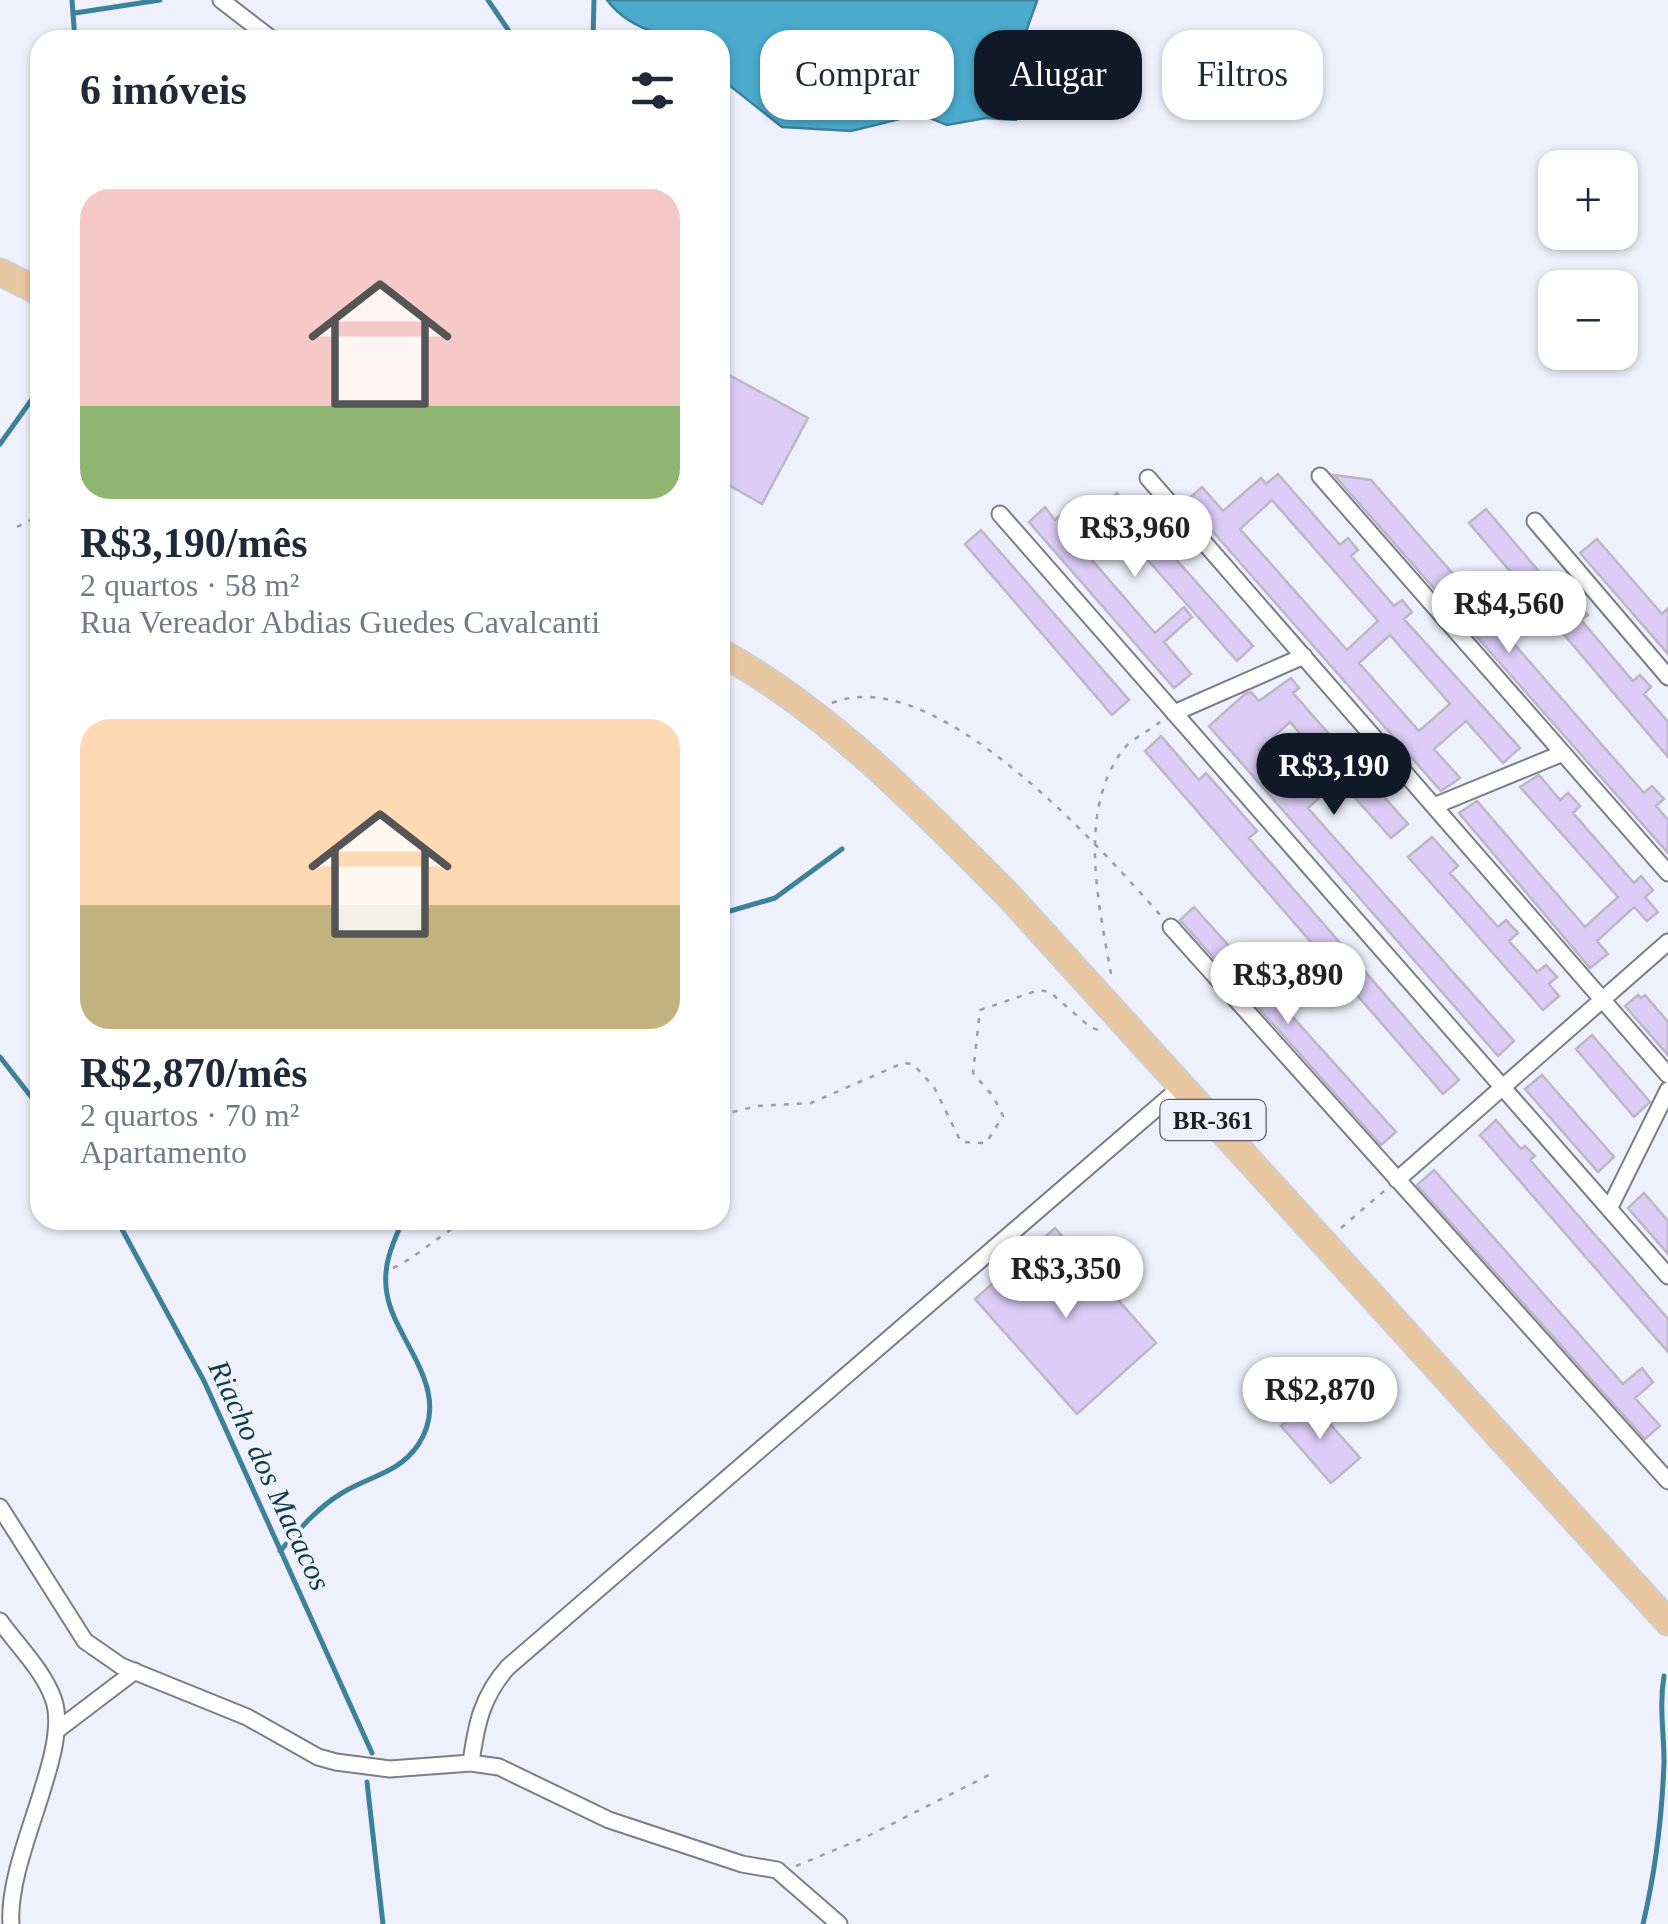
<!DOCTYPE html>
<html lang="pt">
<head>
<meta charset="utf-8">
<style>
	:root { --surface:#fff; --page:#f2f2f3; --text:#1f2937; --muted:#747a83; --accent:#111827 }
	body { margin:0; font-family:Georgia,serif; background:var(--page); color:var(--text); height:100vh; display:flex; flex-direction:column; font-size:38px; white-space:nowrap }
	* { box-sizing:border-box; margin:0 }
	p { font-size:32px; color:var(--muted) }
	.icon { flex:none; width:55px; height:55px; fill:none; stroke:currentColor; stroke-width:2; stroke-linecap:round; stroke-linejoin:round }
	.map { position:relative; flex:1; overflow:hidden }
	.panel { position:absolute; left:30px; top:30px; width:700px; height:1200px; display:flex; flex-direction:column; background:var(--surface); border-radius:30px; box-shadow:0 2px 8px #0004 }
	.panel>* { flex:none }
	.banner { position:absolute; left:760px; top:30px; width:758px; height:90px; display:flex; gap:20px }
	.buttons { position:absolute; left:1538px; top:150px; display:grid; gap:20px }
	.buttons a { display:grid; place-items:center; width:100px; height:100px; border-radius:20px; background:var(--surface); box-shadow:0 2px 8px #0004; font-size:50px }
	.price { position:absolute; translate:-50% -85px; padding:0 22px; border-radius:35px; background:#fff; color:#222; font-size:32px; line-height:65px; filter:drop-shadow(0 2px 5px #0008) }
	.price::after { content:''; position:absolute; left:50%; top:60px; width:30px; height:22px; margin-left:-15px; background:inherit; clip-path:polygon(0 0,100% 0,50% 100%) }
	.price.active { background:var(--accent); color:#fff }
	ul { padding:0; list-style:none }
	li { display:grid; align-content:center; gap:20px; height:530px; padding:0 50px }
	li span { display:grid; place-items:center; height:310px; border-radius:30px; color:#555 }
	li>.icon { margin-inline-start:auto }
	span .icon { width:180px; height:180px; fill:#fffc; stroke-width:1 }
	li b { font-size:42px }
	h2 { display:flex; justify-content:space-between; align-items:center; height:120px; padding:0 50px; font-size:42px }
	.pill { padding:0 35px; border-radius:30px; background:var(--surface); box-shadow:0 2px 8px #0004; font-size:35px; line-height:90px }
	.pill.active { background:var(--accent); color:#fff }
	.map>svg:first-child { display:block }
	.water { fill:#4aabcc; stroke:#3d819a; stroke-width:2.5 }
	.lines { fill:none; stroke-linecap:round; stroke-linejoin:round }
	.stream { stroke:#3d819a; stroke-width:5 }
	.building { fill:#dcccf7; stroke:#bcb8c3; stroke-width:2.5; fill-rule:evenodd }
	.street-casing { stroke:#7c7d87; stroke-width:19 }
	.primary-casing { stroke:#cececf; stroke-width:29 }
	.path { stroke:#9d9ea7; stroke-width:2.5; stroke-dasharray:5 8; stroke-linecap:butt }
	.street { stroke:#fff; stroke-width:15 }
	.primary { stroke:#e9c7a1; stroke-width:25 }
	.labels { text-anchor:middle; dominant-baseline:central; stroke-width:8; stroke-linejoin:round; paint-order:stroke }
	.shield { fill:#eef0fb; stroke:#5e5e64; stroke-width:2.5 }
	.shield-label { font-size:25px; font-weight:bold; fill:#202024 }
	.water-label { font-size:30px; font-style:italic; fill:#0f3b49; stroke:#eef0fb }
</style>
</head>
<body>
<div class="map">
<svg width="1668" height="1924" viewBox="0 0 1668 1924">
	<rect width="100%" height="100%" fill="#eef0fb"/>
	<!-- water -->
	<path class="water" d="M607,0h427l3,1 -25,69 12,19 -8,31 -30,-2 -39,7 -27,-11 -69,17 -69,-4 -62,-49v-38c-40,0 -87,-5 -113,-40z"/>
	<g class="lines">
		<!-- stream -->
		<path class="stream" d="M72,0l3,40
			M488,0l27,40
			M75,13l85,-13
			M593,40l1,-40
			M0,444l40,-56
			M720,914l55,-16 67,-49
			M0,1057l40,51
			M117,1220l87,161 168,372
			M280,1551c19,-21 37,-43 62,-58 27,-17 56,-19 76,-48 37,-55 -24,-105 -31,-151 -5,-28 5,-49 16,-74
			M367,1782l16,142
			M1643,1924c13,-55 19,-106 21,-162 0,-30 -5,-56 0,-86"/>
	</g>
	<!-- building -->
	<path class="building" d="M720,370l88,48 -46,86 -42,-24z
		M1278,474l62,71 8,-7 10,12 -7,6 43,50 8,-6 10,12 -8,7 116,129 -17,15 -37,-42 -32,28 26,29 -19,13 -255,-290 16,-14 21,24 38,-33 5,6zM1272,500l106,121 -31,29 -107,-121zM1390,635l60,69 -31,27 -60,-68z
		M1334,475l37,5 273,313 8,-7 12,13 -8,7 12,14v33z
		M1117,493l136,153 -16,15 -114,-129 -31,28 63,73 29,-26 8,10 -28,25 27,32 -17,14 -145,-166 16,-15 10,13 18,-16 14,16z
		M1486,509l85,100 6,-5 11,11 -7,5 52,61 7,-6 11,12 -7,7 24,28v35l-199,-234z
		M981,530l148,170 -17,15 -147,-171z
		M1597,539l65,75 6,-6v46l-88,-101z
		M1291,678l8,10 -6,5 115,131 -17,14 -52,-58 -31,28 206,233 -16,15 -289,-330 36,-32 6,-2 8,9zM1290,722l37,43 -30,28 -38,-43z
		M1161,736l38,44 7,-7 51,58 -8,7 210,242 -16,14 -298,-343z
		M1539,775l21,25 8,-7 12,13 -7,7 61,70 7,-7 12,14 -8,7 13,15 -11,9 -13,-14 -37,34 11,13 -18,14 -131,-155 18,-12 108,126 33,-30 -98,-110z
		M1432,837l26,29 -8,7 17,19 31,35 8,-7 12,13 -9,8 28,31 9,-7 11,12 -8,7 10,12 -16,14 -135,-153z
		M1194,907l202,225 -15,13 -201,-225z
		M1638,995l3,3 4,-3 23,27v33l-43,-49z
		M1592,1035l58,67 -16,15 -58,-68z
		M1542,1075l72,82 -16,15 -73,-83z
		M1496,1120l25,29 4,-3 10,10 -5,4 138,159v33l-188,-217z
		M1434,1170l189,214 19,-16 11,14 -18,16 25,28 -15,13 -228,-254z
		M1644,1193l24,28v33l-40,-46z
		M1055,1228l101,115 -79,71 -102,-115z
		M1309,1400l51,58 -29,25 -50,-57z"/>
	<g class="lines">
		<defs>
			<path id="street" d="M221,0l52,40
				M1320,476l348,397
				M1148,478l520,597
				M1000,514l668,762
				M1535,521l133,156
				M1174,713l130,-57
				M1434,806l129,-53
				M1171,927l497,554
				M1397,1180l271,-238
				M1609,1209l59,-119
				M0,1507l85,134 36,25 126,51 71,40 18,5 54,7 81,-6 28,4 110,53 133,44 35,6 62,54
				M0,1621c17,24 43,49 53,77 20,51 -47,159 -42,226
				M56,1731l79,-60
				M471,1763c5,-38 11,-67 37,-96l674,-581"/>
			<path id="primary" d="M0,272l40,20
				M720,652c110,60 200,155 288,243l660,727"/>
		</defs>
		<!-- street casing -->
		<use href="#street" class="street-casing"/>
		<!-- primary casing -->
		<use href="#primary" class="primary-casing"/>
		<!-- path -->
		<path class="path" d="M17,527l23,-12
			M832,703c103,-42 268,144 330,214
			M1111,974c-12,-69 -34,-161 11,-223 9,-12 27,-20 38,-29
			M720,1115l37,-9 54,-3 92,-40 10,1 21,23 27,55 25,1 17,-27 -10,-20 -20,-23 7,-63 59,-20 11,2 40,35 11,4
			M1341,1228l43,-37
			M393,1268c29,-13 49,-38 78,-48
			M796,1866l70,-29 123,-62"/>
		<!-- street -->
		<use href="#street" class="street"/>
		<!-- primary -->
		<use href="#primary" class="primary"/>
	</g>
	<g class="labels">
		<!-- shield labels -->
		<rect class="shield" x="1160.5" y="1100" width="105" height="40" rx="8"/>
		<g class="shield-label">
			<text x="1213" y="1120">BR-361</text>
		</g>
		<!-- water labels -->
		<g class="water-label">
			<text transform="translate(270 1475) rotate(65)">Riacho dos Macacos</text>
		</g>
	</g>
</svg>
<div class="buttons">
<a>+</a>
<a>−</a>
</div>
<b class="price" style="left:1135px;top:580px">R$3,960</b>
<b class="price" style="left:1509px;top:656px">R$4,560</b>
<b class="price active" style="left:1334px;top:818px">R$3,190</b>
<b class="price" style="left:1288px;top:1027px">R$3,890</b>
<b class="price" style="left:1066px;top:1321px">R$3,350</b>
<b class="price" style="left:1320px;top:1442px">R$2,870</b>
<div class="banner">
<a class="pill">Comprar</a>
<a class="pill active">Alugar</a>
<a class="pill">Filtros</a>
</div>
<section class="panel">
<h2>6 imóveis<svg class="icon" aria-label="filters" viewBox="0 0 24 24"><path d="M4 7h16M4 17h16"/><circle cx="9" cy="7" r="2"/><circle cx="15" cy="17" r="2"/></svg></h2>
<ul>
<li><span style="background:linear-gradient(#f6c9c9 70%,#8fb573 0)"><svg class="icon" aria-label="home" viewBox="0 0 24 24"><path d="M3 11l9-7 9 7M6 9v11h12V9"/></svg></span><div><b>R$3,190/mês</b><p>2 quartos · 58 m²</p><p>Rua Vereador Abdias Guedes Cavalcanti</p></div></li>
<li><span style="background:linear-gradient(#ffd9b3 60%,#c2b280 0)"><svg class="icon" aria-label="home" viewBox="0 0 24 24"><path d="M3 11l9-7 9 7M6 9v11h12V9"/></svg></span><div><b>R$2,870/mês</b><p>2 quartos · 70 m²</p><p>Apartamento</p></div></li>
</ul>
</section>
</div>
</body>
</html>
